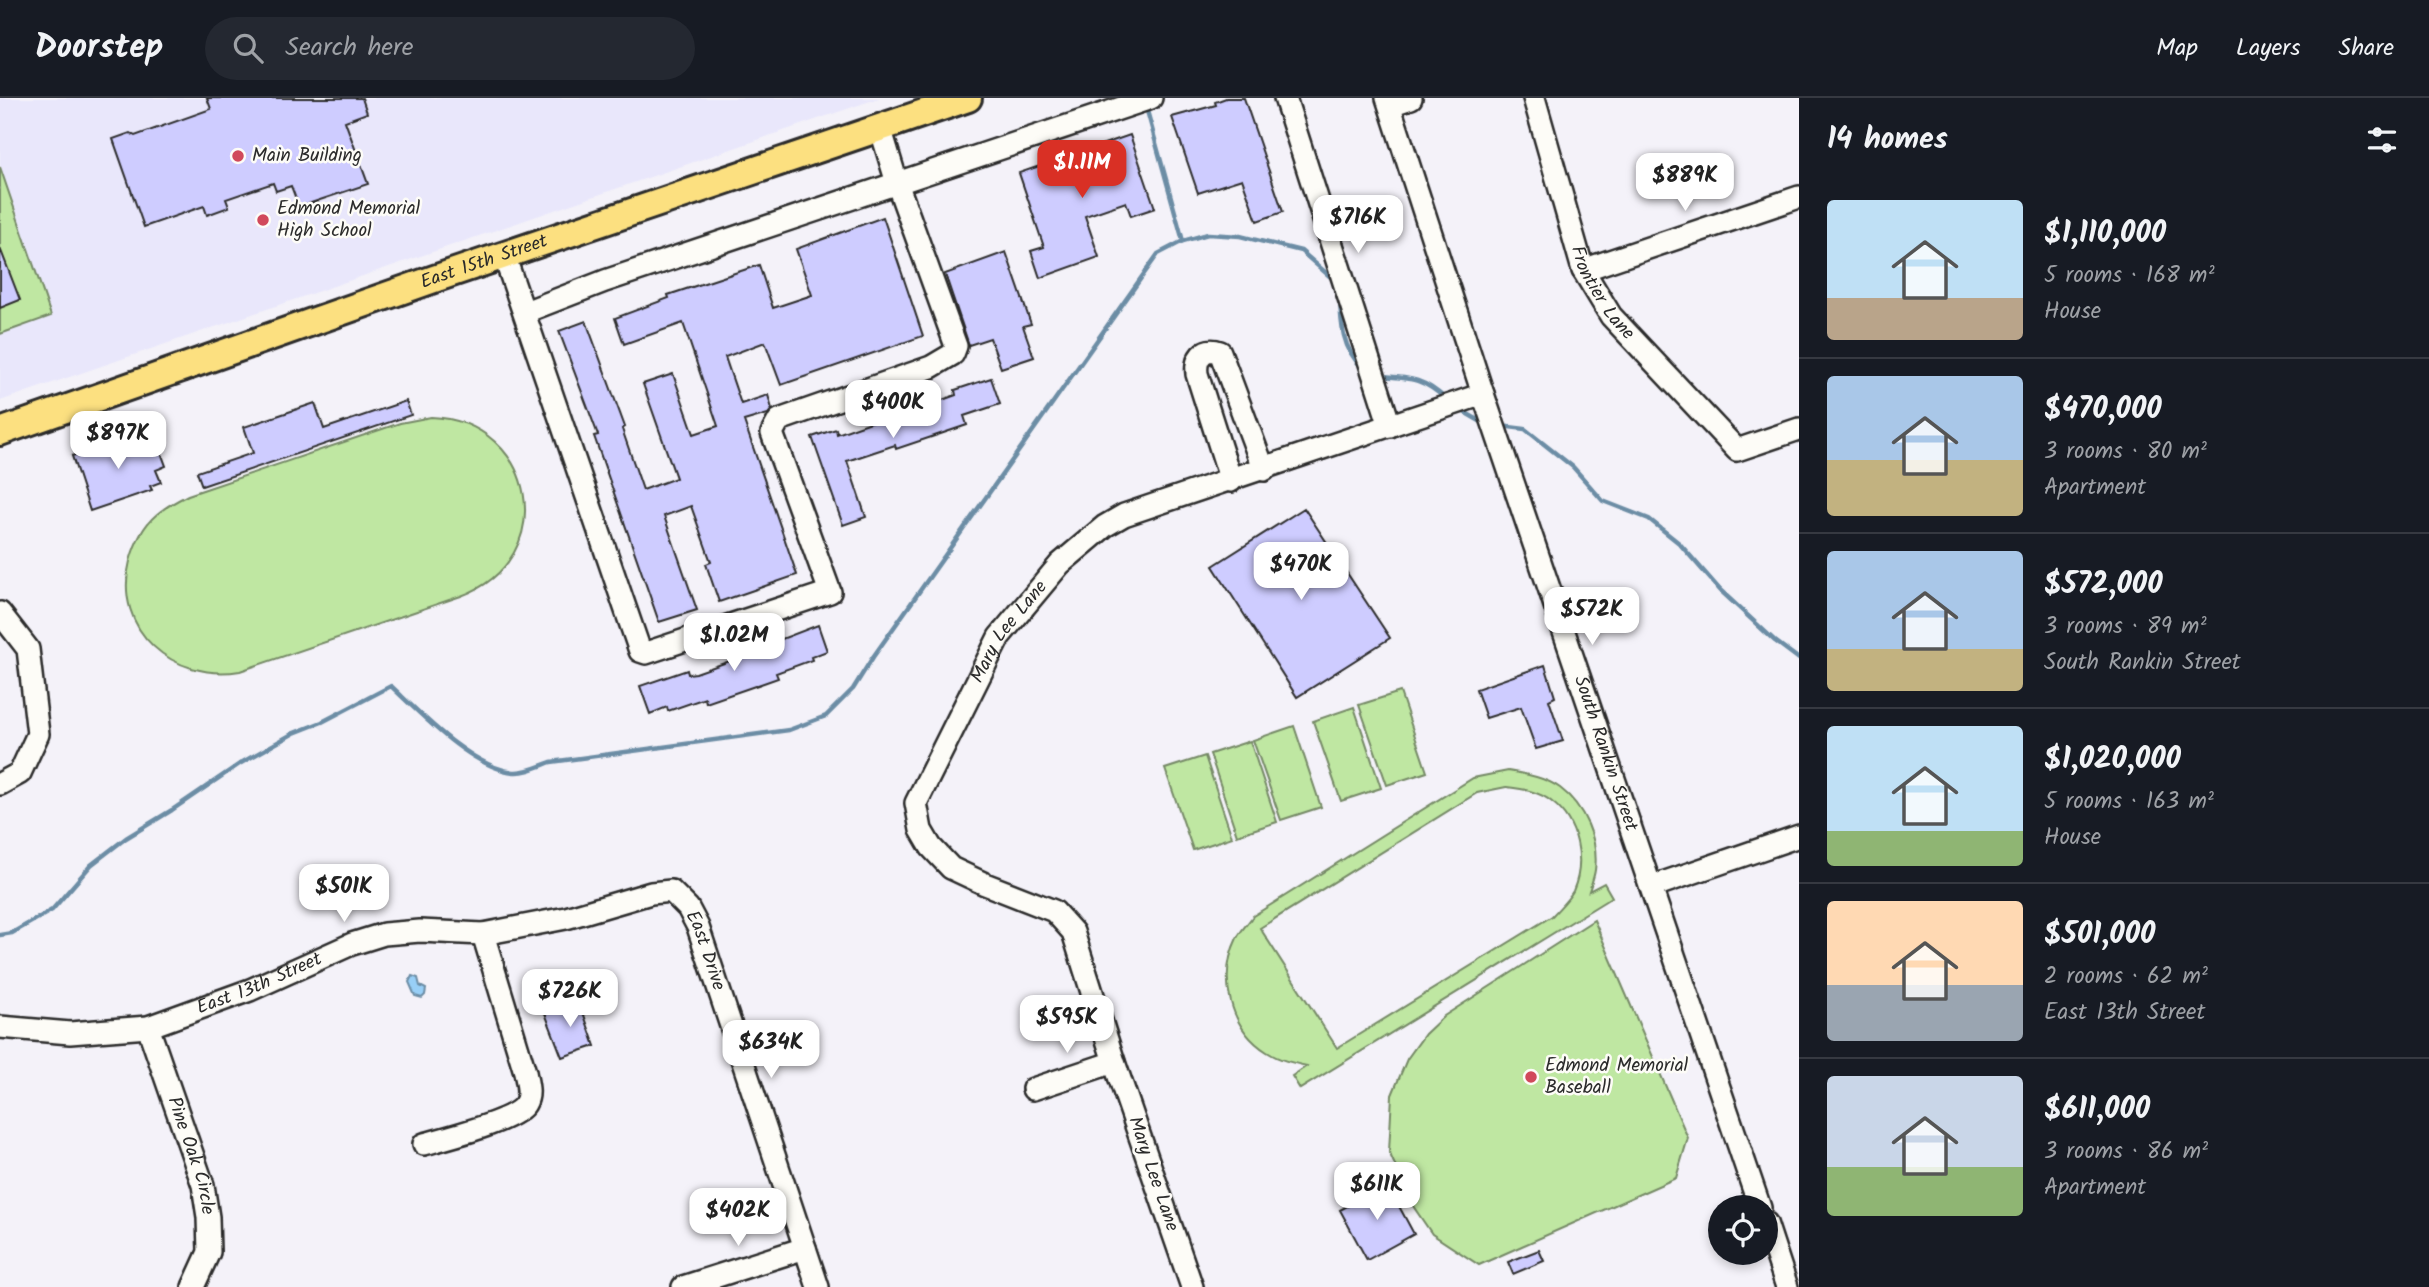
<!DOCTYPE html>
<html lang="en">
<head>
<meta charset="utf-8">
<style>
	:root { --surface:#171b24; --page:#242831; --text:#f1f3f6; --muted:#9ea1a6; --line:#363941; --accent:#d93025 }
	body { margin:0; font-family:Kalam,sans-serif; background:var(--page); color:var(--text); height:100vh; display:flex; flex-direction:column; font-size:26px; white-space:nowrap }
	* { box-sizing:border-box; margin:0 }
	p { font-size:23px; color:var(--muted) }
	.icon { flex:none; width:38px; height:38px; fill:none; stroke:currentColor; stroke-width:2; stroke-linecap:round; stroke-linejoin:round }
	.map { position:relative; flex:1; overflow:hidden }
	.drawer { display:flex; flex-direction:column; background:var(--surface); width:630px }
	.drawer>* { flex:none }
	.controls { position:absolute; left:1708px; top:1097px; display:grid; gap:14px }
	.controls a { display:grid; place-items:center; width:70px; height:70px; border-radius:50%; background:var(--surface); box-shadow:0 4px 10px #0003; font-size:35px }
	.price { position:absolute; translate:-50% -60px; padding:0 16px; border-radius:14px; background:#fff; color:#222; font-size:23px; line-height:46px; filter:drop-shadow(0 2px 4px #0008) }
	.price::after { content:''; position:absolute; left:50%; top:42px; width:21px; height:16px; margin-left:-10px; background:inherit; clip-path:polygon(0 0,100% 0,50% 100%) }
	.price.current { background:var(--accent); color:#fff }
	ul { padding:0; list-style:none }
	li { display:flex; align-items:center; gap:21px; height:175px; padding:0 28px }
	li+li { border-top:2px solid var(--line) }
	li span { display:grid; place-items:center; flex:none; width:196px; height:140px; border-radius:7px; color:#555 }
	li>.icon { margin-inline-start:auto }
	span .icon { width:84px; height:84px; fill:#fffc; stroke-width:1 }
	li b { font-size:30px }
	h2 { display:flex; justify-content:space-between; align-items:center; height:84px; padding:0 28px; font-size:30px }
	header { display:flex; align-items:center; gap:42px; box-sizing:border-box; height:98px; padding:0 35px; background:var(--surface); border-bottom:2px solid var(--line) }
	header strong { font-size:33px }
	nav { display:flex; gap:38px; margin-inline-start:auto; font-size:24px }
	.search { width:490px; height:63px; background:var(--page); display:flex; align-items:center; gap:18px; box-sizing:border-box; padding:0 24px; border-radius:38px; color:var(--muted); font-size:26px }
	main { display:flex; flex:1; min-height:0 }
	.map>svg:first-child { display:block }
	.built { fill:#e9e7fb }
	.green { fill:#bfe7a2; stroke:#758966; stroke-width:2; fill-rule:evenodd }
	.water { fill:#98cff7; stroke:#6c8da5; stroke-width:2 }
	.lines { fill:none; stroke-linecap:round; stroke-linejoin:round }
	.stream { stroke:#6c8da5; stroke-width:4.5 }
	.building { fill:#ceccff; stroke:#2b2b2b; stroke-width:2 }
	.minor-casing { stroke:#2b2b2b; stroke-width:26 }
	.major-casing { stroke:#2b2b2b; stroke-width:32 }
	.minor { stroke:#fdfcf7; stroke-width:21 }
	.major { stroke:#fce080; stroke-width:26 }
	.poi-dot { fill:#d1495b; stroke:#fdfcf7; stroke-width:2.5 }
	.labels { text-anchor:middle; dominant-baseline:central; stroke-width:5; stroke-linejoin:round; paint-order:stroke }
	.poi-label { font-size:19px; fill:#2b2b2b; stroke:#fdfcf7; text-anchor:start }
	.street-label { font-size:19px; fill:#2b2b2b; stroke:#fdfcf7 }
</style>
</head>
<body>
<header>
<strong>Doorstep</strong>
<div class="search"><svg class="icon" aria-label="search" viewBox="0 0 24 24"><circle cx="10" cy="10" r="6"/><path d="M15 15l6 6"/></svg>Search here</div>
<nav><a>Map</a><a>Layers</a><a>Share</a></nav>
</header>
<main>
<div class="map">
<svg width="1799" height="1189" viewBox="0 0 1799 1189">
	<rect width="100%" height="100%" fill="#f4f2f9"/>
	<filter id="ink" filterUnits="userSpaceOnUse"><feTurbulence type="fractalNoise" baseFrequency=".0143" numOctaves="2"/><feDisplacementMap in="SourceGraphic" scale="14" xChannelSelector="R" yChannelSelector="G"/><feConvolveMatrix kernelMatrix="1 2 1 2 8 2 1 2 1" color-interpolation-filters="sRGB"/></filter>
	<g filter="url(#ink)">
		<!-- built -->
		<path class="built" d="M0,0h879l-879,303z"/>
		<!-- green -->
		<path class="green" d="M0,69l51,149 -51,18z
			M431,319c106,4 131,142 30,179l-221,75c-66,11 -128,-40 -110,-110 5,-18 12,-34 26,-46 10,-9 20,-14 32,-20l212,-72z
			M1400,594l27,80 -40,13 -28,-80z
			M1354,609l27,81 -40,13 -28,-80z
			M1294,628l27,81 -40,13 -28,-80z
			M1250,643l27,81 -40,13 -27,-81z
			M1205,658l27,81 -39,13 -28,-81z
			M1508,673c17,3 37,6 52,17 24,18 39,52 35,82 -1,7 -4,15 -6,21l15,-8 8,14 -312,192 -8,-13 15,-10c-14,-3 -28,-6 -40,-14 -38,-24 -49,-75 -30,-114 4,-8 11,-15 16,-22l220,-138zM1506,689c16,2 33,4 46,15 26,20 34,59 21,89 -5,9 -14,17 -21,25l-215,132 -77,-120 217,-135z
			M1594,822l94,218 -12,40 -197,87 -47,-31 -19,-28 -24,-54 3,-57 15,-36 18,-25 19,-18z"/>
		<!-- water -->
		<path class="water" d="M412,878l6,2 2,8 6,3 -1,6 -3,3 -7,-2 -6,-14z"/>
		<g class="lines">
			<!-- stream -->
			<path class="stream" d="M1146,9l37,134
				M1340,200c1,25 2,51 22,69
				M1382,278c31,2 42,3 65,24
				M1459,311l26,15
				M1501,328l24,3 48,38 30,34 46,18 30,24 41,47 55,51 24,18
				M0,837l12,-2 40,-23 39,-45 35,-27 46,-28 69,-47 53,-30 28,-11 69,-36c30,28 81,82 123,86 12,1 26,-6 37,-10l238,-32 37,-14 27,-27 20,-32 285,-403 25,-13 25,-7 32,2 61,15 33,29"/>
		</g>
		<!-- building -->
		<path class="building" d="M207,0h155l5,15 -22,8 23,63 -69,23 -8,-21 -15,5 -3,-8 -47,16 3,8 -22,8 -3,-9 -60,21 -31,-88 17,-6 5,3 76,-27z
			M1226,0h18l39,114 -26,9 -15,-42 -44,14 -26,-76 44,-12 -1,-3z
			M1130,37l25,73 -24,8 -5,-14 -41,14 14,41 -59,21 -9,-27 13,-4 -25,-74z
			M883,119l40,119 -142,49 -16,-43 -40,15 16,47 27,-9 4,14 -4,5 -24,7 53,154 -78,27 -13,-38 5,-2 -20,-56 -27,10 33,94 -38,12 -65,-186 4,-1 -39,-104 27,-10 39,106 -3,2 21,61 33,-12 -33,-94 30,-10 21,60 24,-8 -35,-103 -59,21 -9,-26 54,-20 -1,-3 91,-30 14,43 39,-13 -16,-46z
			M0,150l20,52 -20,8z
			M1006,154l25,72 -8,2 11,31 -33,11 -11,-30 -21,7 -24,-71z
			M991,280l9,26 -36,12 3,9 -71,24 -1,-4 -48,16 19,56 -23,8 -31,-88 24,-8 1,5 48,-17 1,3 70,-25 -1,-5z
			M406,303l5,14 -209,71 -5,-14 56,-19 -9,-26 71,-24 9,26z
			M144,334l6,18 9,-3 7,19 -10,4 5,12 -11,4 2,4 -62,21 -18,-55z
			M1304,410l86,130 -93,59 -84,-131z
			M818,527l9,26 -16,6 1,3 -36,13 2,5 -72,25 -1,-5 -37,13 -1,-4 -17,7 -10,-28 47,-16 1,4 8,-1 71,-25 -1,-3z
			M1545,567l10,32 -6,3 14,41 -27,8 -15,-42 -35,11 -10,-29z
			M579,903l16,45 -33,11 -17,-44z
			M1387,1086l27,50 -47,26 -27,-50z
			M1539,1152l5,11 -31,13 -5,-12z"/>
		<g class="lines">
			<defs>
				<g id="minor">
					<path d="M1285,0l105,328"/>
					<path id="s1" d="M1387,0l96,296 277,814"/>
					<path id="s2" d="M1534,0l49,172 28,46 126,134 62,-21"/>
					<path d="M1390,7l21,-7"/>
					<path d="M504,157l136,396 6,2 184,-61 -58,-159 7,-13 152,-53 22,-13 3,-8 -59,-163 -17,-56"/>
					<path d="M1583,172l216,-73"/>
					<path d="M525,214l80,-31 546,-183"/>
					<path d="M1231,383l-34,-107c-2,-15 6,-28 23,-22l44,118"/>
					<path d="M0,515l28,36 10,85 -18,39 -20,11"/>
					<path d="M1651,789l148,-51"/>
					<path id="s3" d="M0,929l70,6 78,-6 102,-37 102,-46 32,-10 36,-3 63,3 83,-16 85,-25 20,-2 17,17 10,19 120,360"/>
					<path id="s4" d="M148,929l55,158 5,32 1,35 -16,35"/>
					<path d="M1033,991l81,-27"/>
					<path d="M424,1046c21,-6 91,-23 101,-40 6,-10 2,-21 0,-32l-42,-138"/>
					<path d="M1766,1125l21,64"/>
					<path d="M683,1189l122,-39"/>
					<path id="s5" d="M1192,1189l-78,-225 -41,-130 -19,-21 -69,-27 -34,-16 -20,-21 -10,-17 -5,-27 83,-166 61,-73 45,-38 19,-11 359,-121"/>
				</g>
				<g id="major">
					<path id="s6" d="M0,334l434,-153 534,-181"/>
				</g>
			</defs>
			<!-- minor casing -->
			<use href="#minor" class="minor-casing"/>
			<!-- major casing -->
			<use href="#major" class="major-casing"/>
			<!-- minor -->
			<use href="#minor" class="minor"/>
			<!-- major -->
			<use href="#major" class="major"/>
		</g>
	</g>
	<!-- markers -->
	<g class="poi-dot">
		<circle cx="238" cy="58" r="7"/>
		<circle cx="263" cy="122" r="7"/>
		<circle cx="1531" cy="979" r="7"/>
	</g>
	<g class="labels">
		<!-- poi labels -->
		<g class="poi-label">
			<text x="252" y="58">Main Building</text>
			<text x="277" y="111">Edmond Memorial<tspan x="277" dy="22">High School</tspan></text>
			<text x="1545" y="968">Edmond Memorial<tspan x="1545" dy="22">Baseball</tspan></text>
		</g>
		<!-- street labels -->
		<g class="street-label">
			<text stroke="none"><textPath href="#s6" startOffset="513">East 15th Street</textPath></text>
			<text stroke="none"><textPath href="#s2" startOffset="208">Frontier Lane</textPath></text>
			<text stroke="none"><textPath href="#s5" startOffset="786">Mary Lee Lane</textPath></text>
			<text stroke="none"><textPath href="#s1" startOffset="691">South Rankin Street</textPath></text>
			<text stroke="none"><textPath href="#s3" startOffset="765">East Drive</textPath></text>
			<text stroke="none"><textPath href="#s3" startOffset="268">East 13th Street</textPath></text>
			<text stroke="none"><textPath href="#s4" startOffset="136">Pine Oak Circle</textPath></text>
			<text transform="translate(1153 1076) rotate(71)">Mary Lee Lane</text>
		</g>
	</g>
</svg>
<div class="controls">
<a><svg class="icon" aria-label="locate" viewBox="0 0 24 24"><circle cx="12" cy="12" r="6"/><path d="M12 2v4M12 18v4M2 12h4M18 12h4"/></svg></a>
</div>
<b class="price current" style="left:1082px;top:102px">$1.11M</b>
<b class="price" style="left:1685px;top:115px">$889K</b>
<b class="price" style="left:1358px;top:157px">$716K</b>
<b class="price" style="left:893px;top:342px">$400K</b>
<b class="price" style="left:118px;top:373px">$897K</b>
<b class="price" style="left:1301px;top:504px">$470K</b>
<b class="price" style="left:1592px;top:549px">$572K</b>
<b class="price" style="left:734px;top:575px">$1.02M</b>
<b class="price" style="left:344px;top:826px">$501K</b>
<b class="price" style="left:570px;top:931px">$726K</b>
<b class="price" style="left:1067px;top:957px">$595K</b>
<b class="price" style="left:771px;top:982px">$634K</b>
<b class="price" style="left:1377px;top:1124px">$611K</b>
<b class="price" style="left:738px;top:1150px">$402K</b>
</div>
<section class="drawer">
<h2>14 homes<svg class="icon" aria-label="filters" viewBox="0 0 24 24"><path d="M4 7h16M4 17h16"/><circle cx="9" cy="7" r="2"/><circle cx="15" cy="17" r="2"/></svg></h2>
<ul>
<li><span style="background:linear-gradient(#bfe0f5 70%,#b9a48a 0)"><svg class="icon" aria-label="home" viewBox="0 0 24 24"><path d="M3 11l9-7 9 7M6 9v11h12V9"/></svg></span><div><b>$1,110,000</b><p>5 rooms · 168 m²</p><p>House</p></div></li>
<li><span style="background:linear-gradient(#a9c7e8 60%,#c2b280 0)"><svg class="icon" aria-label="home" viewBox="0 0 24 24"><path d="M3 11l9-7 9 7M6 9v11h12V9"/></svg></span><div><b>$470,000</b><p>3 rooms · 80 m²</p><p>Apartment</p></div></li>
<li><span style="background:linear-gradient(#a9c7e8 70%,#c2b280 0)"><svg class="icon" aria-label="home" viewBox="0 0 24 24"><path d="M3 11l9-7 9 7M6 9v11h12V9"/></svg></span><div><b>$572,000</b><p>3 rooms · 89 m²</p><p>South Rankin Street</p></div></li>
<li><span style="background:linear-gradient(#bfe0f5 75%,#8fb573 0)"><svg class="icon" aria-label="home" viewBox="0 0 24 24"><path d="M3 11l9-7 9 7M6 9v11h12V9"/></svg></span><div><b>$1,020,000</b><p>5 rooms · 163 m²</p><p>House</p></div></li>
<li><span style="background:linear-gradient(#ffd9b3 60%,#9aa5b1 0)"><svg class="icon" aria-label="home" viewBox="0 0 24 24"><path d="M3 11l9-7 9 7M6 9v11h12V9"/></svg></span><div><b>$501,000</b><p>2 rooms · 62 m²</p><p>East 13th Street</p></div></li>
<li><span style="background:linear-gradient(#c9d6e8 65%,#8fb573 0)"><svg class="icon" aria-label="home" viewBox="0 0 24 24"><path d="M3 11l9-7 9 7M6 9v11h12V9"/></svg></span><div><b>$611,000</b><p>3 rooms · 86 m²</p><p>Apartment</p></div></li>
</ul>
</section>
</main>
</body>
</html>
